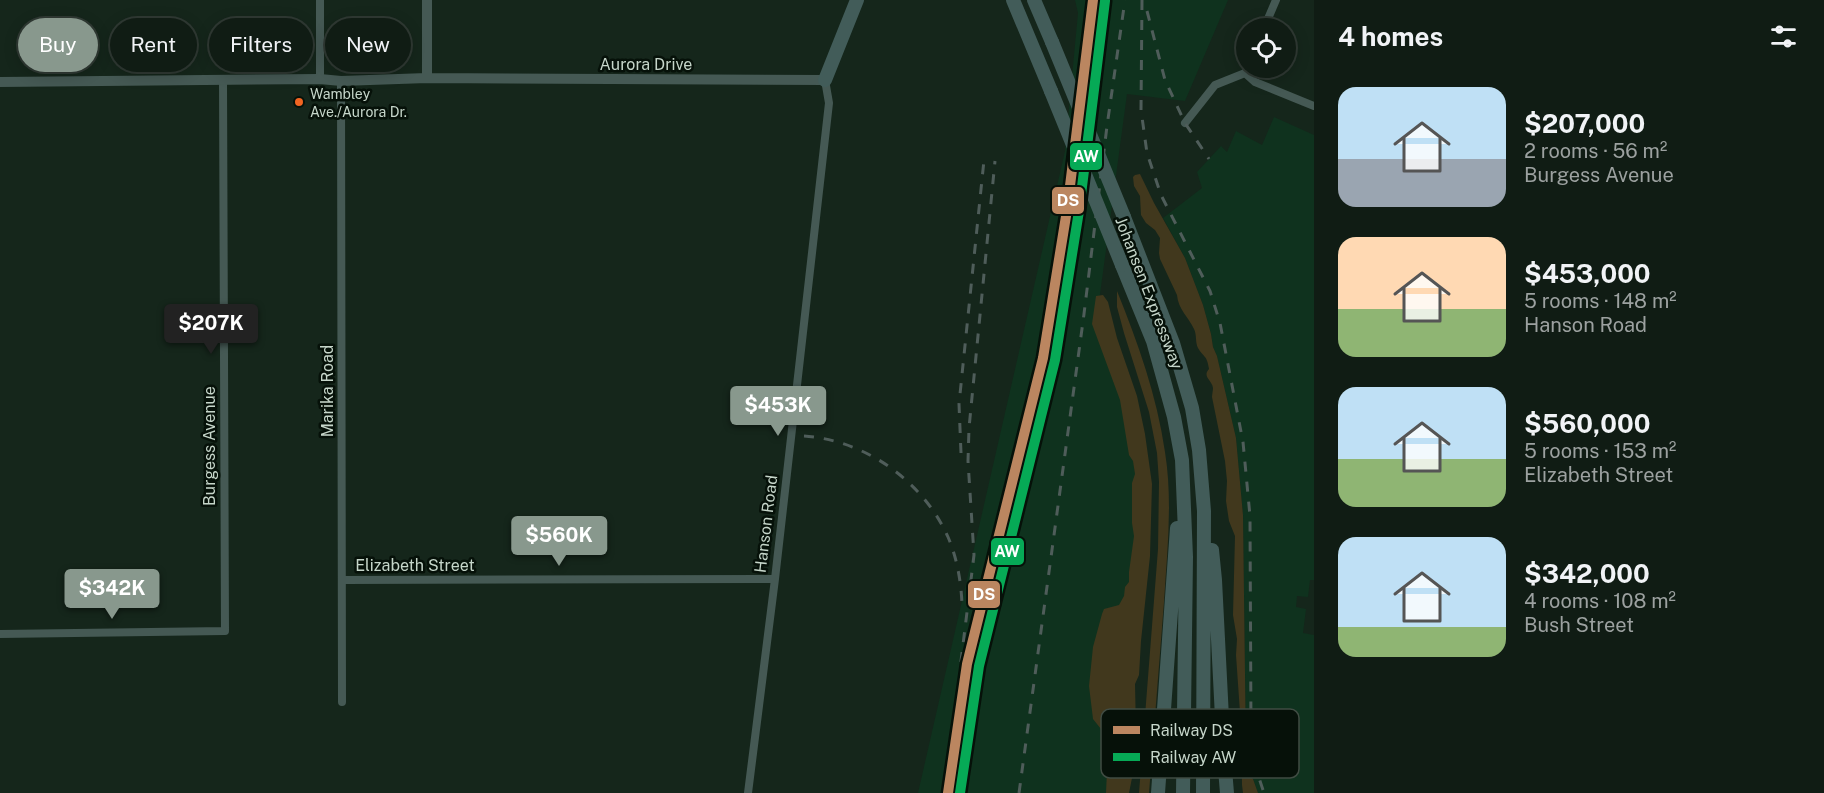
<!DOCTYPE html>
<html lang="en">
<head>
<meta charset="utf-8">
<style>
	:root { --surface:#101c14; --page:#1e2922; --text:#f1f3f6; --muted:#9ca1a0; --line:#303a34; --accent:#88988d }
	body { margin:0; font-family:"Public Sans",sans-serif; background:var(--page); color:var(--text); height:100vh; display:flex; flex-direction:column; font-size:22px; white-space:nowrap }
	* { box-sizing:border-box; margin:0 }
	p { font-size:20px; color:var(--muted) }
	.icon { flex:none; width:33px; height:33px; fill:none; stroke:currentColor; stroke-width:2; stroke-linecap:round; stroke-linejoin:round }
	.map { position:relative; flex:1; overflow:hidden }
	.panel { display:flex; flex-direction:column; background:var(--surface); width:510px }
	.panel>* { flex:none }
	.guide { position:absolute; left:18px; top:18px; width:570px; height:54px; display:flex; gap:12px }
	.buttons { position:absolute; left:1236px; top:18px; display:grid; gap:12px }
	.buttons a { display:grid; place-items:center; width:60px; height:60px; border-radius:50%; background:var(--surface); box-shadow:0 3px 15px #0003,0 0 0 2px var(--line); font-size:30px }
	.price { position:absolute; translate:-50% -51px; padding:0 14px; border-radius:6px; background:var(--accent); color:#fff; font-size:20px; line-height:39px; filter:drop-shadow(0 2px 3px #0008) }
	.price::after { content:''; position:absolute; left:50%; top:36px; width:18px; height:14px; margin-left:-9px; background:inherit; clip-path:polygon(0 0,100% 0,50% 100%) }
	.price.on { background:#222; color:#fff }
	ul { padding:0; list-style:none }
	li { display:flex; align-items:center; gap:18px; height:150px; padding:0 24px }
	li span { display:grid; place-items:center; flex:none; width:168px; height:120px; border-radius:18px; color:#555 }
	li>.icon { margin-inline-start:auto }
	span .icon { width:72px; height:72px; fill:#fffc; stroke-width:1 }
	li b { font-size:26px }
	h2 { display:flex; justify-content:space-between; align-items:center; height:72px; padding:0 24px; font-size:26px }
	.pill { padding:0 21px; border-radius:27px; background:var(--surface); box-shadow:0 3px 15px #0003,0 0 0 2px var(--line); font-size:21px; line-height:54px }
	.pill.on { background:var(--accent); color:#fff }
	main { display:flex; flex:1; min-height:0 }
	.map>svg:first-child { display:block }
	.built { fill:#0f321e }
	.green { fill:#41381d }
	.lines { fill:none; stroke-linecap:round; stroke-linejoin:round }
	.minor { stroke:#455954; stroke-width:8 }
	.tertiary { stroke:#455954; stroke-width:10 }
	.trunk { stroke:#425c59; stroke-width:14 }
	.rail { stroke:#4f5d5a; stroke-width:3; stroke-dasharray:10 10; stroke-linecap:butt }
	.trunk-bridge { stroke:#425c59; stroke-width:14 }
	.rail-1-casing { stroke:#061109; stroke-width:15 }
	.rail-2-casing { stroke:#061109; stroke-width:15 }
	.rail-1 { stroke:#bb8660; stroke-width:10 }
	.rail-2 { stroke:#06aa56; stroke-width:10 }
	.bus-dot { fill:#f26522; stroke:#061109; stroke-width:2 }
	.labels { text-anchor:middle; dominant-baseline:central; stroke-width:5; stroke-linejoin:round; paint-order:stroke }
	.bus-label { font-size:14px; fill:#c6d6ca; stroke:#061109; text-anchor:start }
	.street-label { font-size:16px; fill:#c6d6ca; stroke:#061109 }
	.key { fill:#061109; stroke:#404c43; stroke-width:1.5 }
	.key-label { font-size:16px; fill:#c6d6ca }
	.line-badge { stroke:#061109; stroke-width:2 }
	.badge-label { font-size:16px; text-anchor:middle; font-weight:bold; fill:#fff }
</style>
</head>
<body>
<main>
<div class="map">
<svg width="1314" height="793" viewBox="0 0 1314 793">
	<rect width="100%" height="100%" fill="#15261b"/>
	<!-- built -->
	<path class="built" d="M1075,0h153l-43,101 -58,-7 -31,230 30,72 10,85 2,55 -27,257h-193l147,-642 13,-138z
		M1274,117l40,18v445h-4l-2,17 -11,-1 -1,11 10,2 -3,24 11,2v158h-56l-5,-14 -4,-3 -3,-23 -3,-238 -7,-77 -19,-82 -4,-9 -2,-13 -8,-29 -18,-47 -22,-40 39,-30 -5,-16 24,-26 6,6 9,-21 26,14z"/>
	<!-- green -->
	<path class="green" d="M1140,174l14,29 31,55 18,47 8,29 2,13 4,9 19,82 7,77 3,238 3,23 4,3 5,14h-15l-1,-8 -1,-58 -5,-72 1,-16 -4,-24 2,-79 -6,-15 -3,-20 1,-20 -2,-20 -13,-64c0,-2 1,-7 1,-9 -1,-8 -11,-11 -4,-19 -2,-14 -5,-11 -11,-21 -3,-6 -1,-13 -4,-19 -5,-11 -16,-20 -17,-34l-17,-36 -1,-6 1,-15 -5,-8 -9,-7 -5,-8 -1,-19 -6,-10 -1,-9 2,-2z
		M1117,291c21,52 40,105 48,161 8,50 2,100 -1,150 -5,64 -10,127 -15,191h-10l19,-244 1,-67 -2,-29 -8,-41 -25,-79 -7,-26z
		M1103,295l5,7 9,36 20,58 8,38 7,50 -2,72 -9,85 -2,34 -4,9 1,46 -4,48 -3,15h-23l2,-43 -7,-16v-5l-8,-10 -4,-33 4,-39 9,-33 2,-5 15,-4 5,-9 1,-9 4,-5v-10l5,-36 -2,-13v-40l3,-9 -2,-13 -4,-6 -9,-55 -28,-76 4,-28z"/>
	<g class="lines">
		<!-- minor -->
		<path class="minor" d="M320,0v79
			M1264,28l12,-28
			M1245,73l10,9 59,24
			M341,81l1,621
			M1185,123l30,-38 30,-12 3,-5
			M343,580l432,-1
			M0,634l225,-3 -2,-551
			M748,793l27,-214 54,-476 -4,-23"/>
		<!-- tertiary -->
		<path class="tertiary" d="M427,78v-78
			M0,82l320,-3 21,2 86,-3 398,2"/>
		<!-- trunk -->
		<path class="trunk" d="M1013,0l38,91
			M1034,0l18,42
			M825,80l32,-80
			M1124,217l49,126 19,65 7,42 5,61 -1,282
			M1122,265l31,76 21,76 8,43 4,97 -3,236
			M1212,550l3,30 9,177 3,36
			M1158,793l19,-265"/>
		<!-- rail -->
		<path class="rail" d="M1142,0l-1,110 6,43 14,42 49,96 10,32 23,119 7,74 1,218 6,38 7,21
			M1147,11l18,69 20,43 24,36
			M804,436c61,4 119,45 144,101 9,21 13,44 14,67
			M961,453l-2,-49 25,-244
			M959,722l2,-61 13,-106 -6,-94 1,-33 26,-267
			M944,793l8,-33
			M1019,793l65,-479 23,-188 18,-126"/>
		<!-- trunk-bridge -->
		<path class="trunk-bridge" d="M1052,42l72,175
			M1051,91l71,174"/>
		<defs>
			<path id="rail-1" d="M948,793l19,-129 76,-306 24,-148 26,-210"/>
			<path id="rail-2" d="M960,793l19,-127 76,-306 24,-149 26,-210"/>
		</defs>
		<!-- rail-1 casing -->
		<use href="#rail-1" class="rail-1-casing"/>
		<!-- rail-2 casing -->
		<use href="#rail-2" class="rail-2-casing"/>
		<!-- rail-1 -->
		<use href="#rail-1" class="rail-1"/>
		<!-- rail-2 -->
		<use href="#rail-2" class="rail-2"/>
	</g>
	<!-- markers -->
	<circle class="bus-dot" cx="299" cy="102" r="5"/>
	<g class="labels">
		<!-- bus labels -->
		<g class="bus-label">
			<text x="310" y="94">Wambley<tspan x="310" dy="18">Ave./Aurora Dr.</tspan></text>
		</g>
		<!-- street labels -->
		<g class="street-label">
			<text x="646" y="64">Aurora Drive</text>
			<text transform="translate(1149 293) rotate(69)">Johansen Expressway</text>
			<text transform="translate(327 391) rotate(-90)">Marika Road</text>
			<text transform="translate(209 446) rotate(-90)">Burgess Avenue</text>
			<text transform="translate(766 524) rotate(-83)">Hanson Road</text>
			<text x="415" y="565">Elizabeth Street</text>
		</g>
	</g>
	<!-- legend -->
	<rect x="1101" y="709" width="198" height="69" rx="9" class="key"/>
	<rect x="1113" y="726" width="27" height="8" fill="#bb8660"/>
	<rect x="1113" y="753" width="27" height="8" fill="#06aa56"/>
	<g class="key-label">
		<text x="1150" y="736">Railway DS</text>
		<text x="1150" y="763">Railway AW</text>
	</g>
	<g class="line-badge">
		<rect x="1069" y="142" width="34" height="29" rx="6" fill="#06aa56"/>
		<rect x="1051" y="186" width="34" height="29" rx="6" fill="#bb8660"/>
		<rect x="990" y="537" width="35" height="29" rx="6" fill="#06aa56"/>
		<rect x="967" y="580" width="34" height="29" rx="6" fill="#bb8660"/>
	</g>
	<g class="badge-label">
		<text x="1086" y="162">AW</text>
		<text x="1068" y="206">DS</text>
		<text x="1007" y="557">AW</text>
		<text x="984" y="600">DS</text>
	</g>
</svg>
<div class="buttons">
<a><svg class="icon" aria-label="locate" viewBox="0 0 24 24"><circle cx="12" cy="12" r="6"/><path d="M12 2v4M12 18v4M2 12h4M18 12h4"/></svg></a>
</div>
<b class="price on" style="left:211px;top:355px">$207K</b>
<b class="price" style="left:778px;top:437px">$453K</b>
<b class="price" style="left:559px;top:567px">$560K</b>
<b class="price" style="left:112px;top:620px">$342K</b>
<div class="guide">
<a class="pill on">Buy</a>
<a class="pill">Rent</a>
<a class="pill">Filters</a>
<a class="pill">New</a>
</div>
</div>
<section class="panel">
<h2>4 homes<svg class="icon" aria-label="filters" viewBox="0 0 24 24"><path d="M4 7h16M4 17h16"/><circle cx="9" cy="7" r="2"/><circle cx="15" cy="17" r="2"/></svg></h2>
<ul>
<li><span style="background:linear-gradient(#bfe0f5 60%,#9aa5b1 0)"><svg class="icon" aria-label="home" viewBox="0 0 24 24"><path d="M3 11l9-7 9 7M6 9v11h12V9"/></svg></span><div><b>$207,000</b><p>2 rooms · 56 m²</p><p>Burgess Avenue</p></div></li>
<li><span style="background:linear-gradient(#ffd9b3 60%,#8fb573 0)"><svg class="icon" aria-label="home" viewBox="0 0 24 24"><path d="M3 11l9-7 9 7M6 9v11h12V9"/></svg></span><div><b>$453,000</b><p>5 rooms · 148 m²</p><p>Hanson Road</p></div></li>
<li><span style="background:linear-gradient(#bfe0f5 60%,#8fb573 0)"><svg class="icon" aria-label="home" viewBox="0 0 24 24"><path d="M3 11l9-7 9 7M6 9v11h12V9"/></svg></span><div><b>$560,000</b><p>5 rooms · 153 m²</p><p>Elizabeth Street</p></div></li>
<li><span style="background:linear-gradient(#bfe0f5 75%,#8fb573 0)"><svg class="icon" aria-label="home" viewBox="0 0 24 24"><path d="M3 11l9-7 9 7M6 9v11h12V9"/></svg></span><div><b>$342,000</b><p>4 rooms · 108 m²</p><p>Bush Street</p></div></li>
</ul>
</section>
</main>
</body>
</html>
